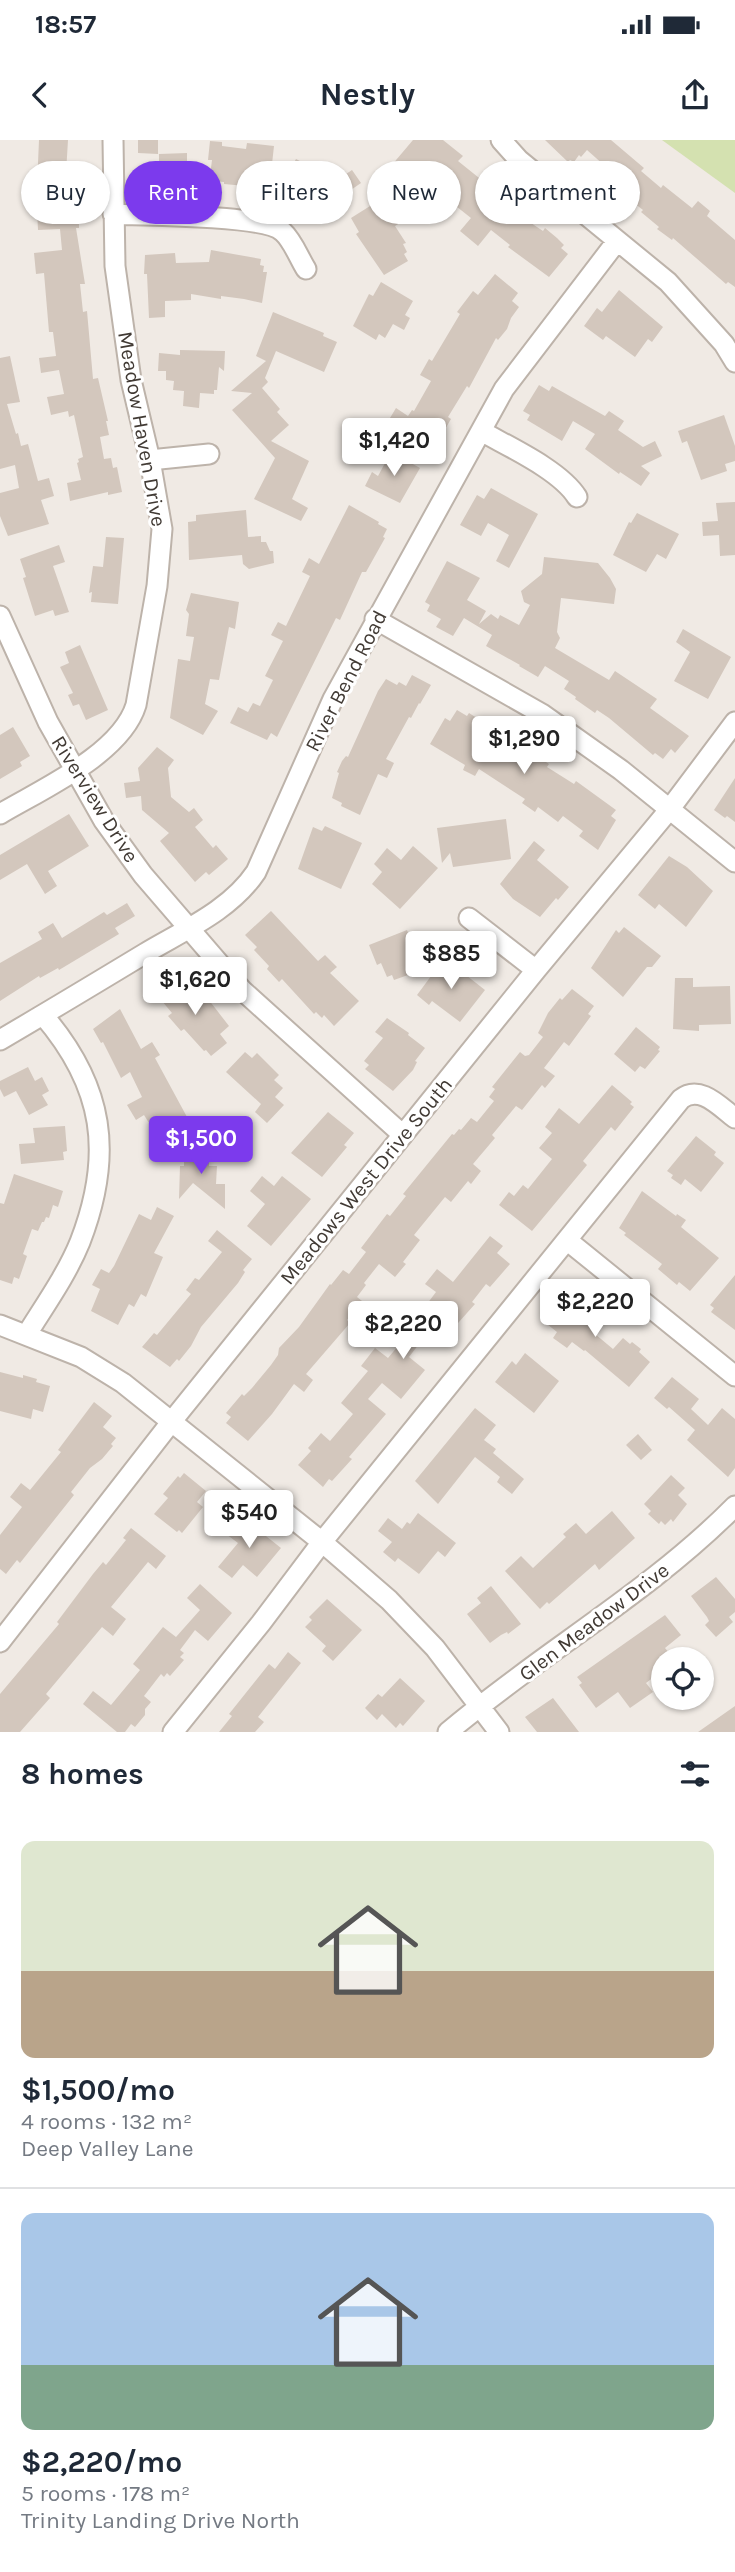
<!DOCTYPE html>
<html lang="en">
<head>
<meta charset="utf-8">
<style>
	:root { --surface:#fff; --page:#f6f6f7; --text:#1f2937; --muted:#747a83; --line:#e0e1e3; --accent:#7c3aed }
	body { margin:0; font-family:Karla,sans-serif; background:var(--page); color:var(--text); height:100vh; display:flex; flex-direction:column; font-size:26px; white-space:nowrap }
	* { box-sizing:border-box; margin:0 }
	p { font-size:23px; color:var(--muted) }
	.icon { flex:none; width:38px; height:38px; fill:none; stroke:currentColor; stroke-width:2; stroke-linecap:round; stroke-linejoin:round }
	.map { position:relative; height:1592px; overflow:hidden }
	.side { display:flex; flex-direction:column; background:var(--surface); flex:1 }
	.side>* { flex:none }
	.guide { position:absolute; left:21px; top:21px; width:693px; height:63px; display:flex; gap:14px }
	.controls { position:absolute; left:651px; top:1507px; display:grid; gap:14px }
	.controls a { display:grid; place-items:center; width:63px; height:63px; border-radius:50%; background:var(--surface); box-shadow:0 2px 5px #0004; font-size:35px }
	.price { position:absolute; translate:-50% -60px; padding:0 16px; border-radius:7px; background:#fff; color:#222; font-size:23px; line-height:46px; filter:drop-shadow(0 2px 4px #0008) }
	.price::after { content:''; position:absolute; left:50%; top:42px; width:21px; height:16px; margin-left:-10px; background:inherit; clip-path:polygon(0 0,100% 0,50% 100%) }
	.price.selected { background:var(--accent); color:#fff }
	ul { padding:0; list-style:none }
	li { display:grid; align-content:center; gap:14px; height:371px; padding:0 21px }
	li+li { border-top:2px solid var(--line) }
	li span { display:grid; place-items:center; height:217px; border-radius:14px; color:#555 }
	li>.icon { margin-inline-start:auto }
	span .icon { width:126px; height:126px; fill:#fffc; stroke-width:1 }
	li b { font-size:30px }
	h2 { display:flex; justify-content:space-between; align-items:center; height:84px; padding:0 21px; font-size:30px }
	.chip { padding:0 24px; border-radius:32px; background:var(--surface); box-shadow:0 2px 5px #0004; font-size:24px; line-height:63px }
	.chip.selected { background:var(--accent); color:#fff }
	.status { display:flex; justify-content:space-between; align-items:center; height:49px; padding:0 35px; background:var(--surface); direction:ltr }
	.status svg { height:19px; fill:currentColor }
	header { display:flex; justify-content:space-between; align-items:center; height:91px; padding:0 21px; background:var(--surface); font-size:32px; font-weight:700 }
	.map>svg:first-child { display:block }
	.green { fill:#d4e1b0 }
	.building { fill:#d3c7bd }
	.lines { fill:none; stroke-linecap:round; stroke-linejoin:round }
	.minor-casing { stroke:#bdb3aa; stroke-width:23 }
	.minor { stroke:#fff; stroke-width:19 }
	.labels { text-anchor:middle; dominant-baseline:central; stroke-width:6; stroke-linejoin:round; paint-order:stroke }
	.street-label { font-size:21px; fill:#413a34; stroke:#fff }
</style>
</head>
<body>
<div class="status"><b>18:57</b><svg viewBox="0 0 49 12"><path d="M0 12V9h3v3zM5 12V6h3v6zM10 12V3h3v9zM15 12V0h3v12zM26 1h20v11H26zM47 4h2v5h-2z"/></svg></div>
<header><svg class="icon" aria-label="back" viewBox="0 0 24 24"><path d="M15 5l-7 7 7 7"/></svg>Nestly<svg class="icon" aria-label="share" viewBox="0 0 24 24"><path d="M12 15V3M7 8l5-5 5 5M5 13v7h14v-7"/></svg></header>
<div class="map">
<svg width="735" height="1592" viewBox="0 0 735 1592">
	<rect width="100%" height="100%" fill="#f0eae4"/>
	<!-- green -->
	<path class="green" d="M662,0h73v53z"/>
	<!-- building -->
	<path class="building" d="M39,0h29l-2,33h14l1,45h-2v10h-3l9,56h-5l3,28 4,-1 6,68 5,-1 10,43h-2l3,14 -9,2 4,22 7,-1 2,10 4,-1 5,25 -14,3v-3l-38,9 -3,-18 14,-3 -4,-17 2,-1 -1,-3 5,-2 -9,-42 -5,2 -1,-6 -17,4 -4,-18 17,-3 -5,-24 -18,3 -2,-15 17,-2 -3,-24h-4l-5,-59 -8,1 -2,-21 28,-3 -2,-21 -22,1 -1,-20h7l-1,-24h-6z
		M138,0h20v14l-20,-1z
		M413,0h30l20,16 -5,5 46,37 3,6 27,21 9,6 2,-3 12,10 7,7 -3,3 7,6 -19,23 -41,-30 2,-2 -19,-15 -13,16 -18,-15 11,-13 -24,-19 6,-7 -32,-27 -12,15 -18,-14z
		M545,0h66l33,28 -3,3 20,17 2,-3 29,23 6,-7 12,10 -3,5 28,24v47l-7,-5 -2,2 -53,-46 -1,2 -15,-11 2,-2 -18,-15 2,-2 -18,-14 -3,3 -28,-20 11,-13 -18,-16 -6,7 -2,-2 -5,7 -4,-2 -2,2z
		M210,1l12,1v4l24,3 1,-6 27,3 -4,36 -4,-3 -1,9 -41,-4v-2l-11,-1 1,-5h-4l2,-16h-4z
		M187,13v29h-4l1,3 -41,1 -1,-15 17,-1v-16z
		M296,19l41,21 15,-10 9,13 -16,11 -11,22 -10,-5 -2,3 -28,-15 1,-2 -4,-4 -10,-6z
		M386,56l9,14 6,-4 7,12 -13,8 11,17 -3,1 4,8 -3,2 4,7 -24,14 -28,-41 3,-2 -8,-14z
		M211,110l50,9 -1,6 4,1 -1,6h4l-5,31 -18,-4 -23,-3v3l-30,-5v6l-26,1v16l-16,1 -2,-44h-3l1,-19 30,-2 1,10 33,-1z
		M495,134l23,19 -6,8 7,6 -8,11 -4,11 -9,11 -2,-2 -27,50 -2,-2 -19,31 3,2 -7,12 -5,7 -2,-1 -7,11 -43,-25 9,-15 12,8 4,-6 2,1 17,-30 -11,-6 9,-16 3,2 28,-47 -3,-2 16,-21 5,4z
		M381,142l32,19 -8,14 5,3 -6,12 -11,-6 -8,14 -6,-4 -3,6 -23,-14 16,-32 4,2z
		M619,150l44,37 -11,15 -4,-3 -13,18 -29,-21 -3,4 -19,-14 13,-18 5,4z
		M273,172l51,21 -1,3 14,6 -13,30 -48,-21 -11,27 3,4 -6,6 18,21 -3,3 12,13 -18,16 38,20 -17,38 16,9 -7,13 -47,-22 21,-41 -43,-48 20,-17 -21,-2 35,-30 -10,-5z
		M180,210l45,1 -1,20 -5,-4 -2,23h-3v4l-14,-1 -1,15 -16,-2 1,-15 -11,-1 1,-9 -8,-1v-9h-8l1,-18 21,2z
		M10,216l10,46 -13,2 9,30 2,-1 3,13 7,-2 10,37 11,-3 5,18 -13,4 8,24 -41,12 -8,-20v-23l19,-5 -4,-23 -15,4v-111z
		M539,245l10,6 3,-5 53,30 4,-5 15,10 -6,9 25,17 12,-6 7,15 -21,10 9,7 -9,13 -21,-14 -1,2 -34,-25 10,-15 -22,-13 -11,20 -35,-21 3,-5 -7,-4z
		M724,275l11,31v15l-10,3 2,7 -26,9 -14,-39 -5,2 -4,-12z
		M391,312l29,16 -20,35 -35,-17 7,-14 6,4z
		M491,348l47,26 -29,54 -13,-7 13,-26 -21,-12 -7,13 -21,-11 17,-30 7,4z
		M735,362v53l-15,1 -1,-21 -16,1 -1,-14 16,-1 -2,-18z
		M349,365l30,17 -1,2 9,5 -4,8 2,1 -19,34h-4l-22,48 -4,-2 -59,119 -6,-4 -4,7 -37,-17 8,-16 10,5 5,-9 7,3 13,-26 -8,-4 18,-35 -12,-6 7,-13 8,4 24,-50 -8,-4 7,-14 10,6z
		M246,370l2,27 13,-1v6h5l4,9h3l1,12 -25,6 -6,-5 -1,-9 -53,5 -1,-38 8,-1v-6z
		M637,373l42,21 -13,25 -9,-5 -11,18 -33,-17 16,-33 2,1z
		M106,397l18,1 -6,66 -27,-2 1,-10 -3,1 4,-27 10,1z
		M59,405l6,17 -12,4 16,46 -14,4 -2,-6 -18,6 -12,-38 3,-1 -6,-18z
		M544,417l54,6 12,15 6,11 -2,15 -53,-6 -4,34 3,6 -5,10 54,32 6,-9 42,28 -7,9 39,28 -14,17 -4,-4 -8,10 -8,-6 -2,2 -44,-37 -12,-8 -2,3 -20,-14 1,-2 -12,-8 5,-8 -24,-15 -7,11 -19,-11 1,-1 -34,-19 6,-11 -28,-17 -11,18 -17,-9 5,-8 -14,-8 3,-6 -5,-3 22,-41 33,17 -13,22 19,11 -7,13 12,-10 7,5 2,-4 19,10 11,-20 -6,-3 -3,-11 21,-17z
		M191,453l48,9 -4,27 -6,-2 -10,53 -9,-1 -5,25 13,7 -15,24 -33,-17 8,-59 12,2 4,-24 -8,-1 3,-22 -3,-4z
		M683,489l48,28 -23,42 -34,-18 16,-29 -14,-10z
		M80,505l28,65 -22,10 -7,-16 -6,2 -5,-11 5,-2 -13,-26 9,-4 -4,-11z
		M412,535l19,10 -11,19 -1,-1 -8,15 -2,-1 -23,42 8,4 -7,15 -9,-4 -18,41 -19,-9 1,-3 -10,-5 7,-25 -2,-1 5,-11 4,-5 2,1 30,-66 8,-12 11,6 2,-3 7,4z
		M457,570l10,6 2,-3 11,7 5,4 -1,2 40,24 2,-1 23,15 -2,3 27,17 2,-3 40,29 -5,6 5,4 -18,30 -19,-14 4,-5 -20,-15 -5,6 -20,-15 -3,5 -13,-9 3,-4 -46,-30 -4,7 -12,-6 2,-5 -35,-21 15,-26 5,3z
		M13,587l17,29 -10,6 2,4 -22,13v-44z
		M157,607l17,13 -6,8 3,29 18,15 5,-4 9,12 -8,7 18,21 3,-3 12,14 -19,16 -3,-3 -11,10 -35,-41 9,-8 -27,-23 -1,-14 -15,2 -2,-15 16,-2 -2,-13z
		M735,638v44l-8,-6 -2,2 -11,-8z
		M69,674l20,32 -41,25 9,15 -12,8 -18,-30 -27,16v-25z
		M506,679l5,40 -58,8 -3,-14 -8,10 -5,-35z
		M325,686l37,17 -21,46 -43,-20 15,-42 9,4z
		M534,701l11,9 -8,10 32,27 -11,13 -2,-2 -16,19 -27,-18 -13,-15z
		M413,706l25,22 -38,41 -28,-25 10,-12 -8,-8 13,-16 14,12z
		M669,716l18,11 26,24 -27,36 -27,-23 -4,5 -17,-14z
		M127,763l8,13 -20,12 4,6 -60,36 -1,-2 -18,10 -1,-2 -39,25v-38l42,-24 -4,-7 15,-9 9,15 42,-26 3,3z
		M271,771l47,50 7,-6 12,12 -7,6 29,28 -25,25 -10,-11 -2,3 -6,-6 -2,2 -32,-35 -3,3 -12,-13 2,-3 -15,-16 3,-3 -12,-12z
		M624,787l37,29 -9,11h-5l-24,30 -32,-29 25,-38 3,3z
		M407,790l15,40 -28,10 -2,-5 -5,2 -6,-14 -4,2 -8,-20z
		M448,821l37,29 -25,32 -28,-21 -3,4 -12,-10 23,-31 5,1z
		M675,838h18v9l37,-1 1,38 -32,1v6l-26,-2z
		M171,841l10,13 11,-9 10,13 3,-3 24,31 -9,8 7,9 -16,13 -5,-6 -2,1 -20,-22 -3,2 -13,-15 4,-3 -16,-19z
		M572,849l22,17 -6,8 3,2 -22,30 -5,-4 -20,26 11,8 -10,12 -3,-3 -20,25 -6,-4 -24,29 3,3 -22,26 8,7 -10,13 -3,-3 -17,21 -6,-5 -31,38 6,5 -17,22 3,2 -11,13 -16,-13 -15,19 2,2 -9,12 5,4 -15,19 3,3 -44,51 7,6 -9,12 -10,-8 -22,30 -24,27 -22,-18 5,-6 -5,-4 16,-19 2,2 8,-8 19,-23 7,-10 1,-7 20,-21 31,-43 1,1 12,-15 6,4 17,-22 -5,-4 26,-34 3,2 16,-20 -3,-2 49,-60 2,1 5,-6 2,1 10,-12 6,4 17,-21 -5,-4 6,-8 -3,-2 28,-35 5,4 4,-1 14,-18 -5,-4 10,-20 12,-15 2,2z
		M120,869l21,40 11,-7 8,13 -5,3 32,59 -31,17 -12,-19 -8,5 -9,-15 15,-8 -12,-25 -9,6 -18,-36 -2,1 -8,-14z
		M387,878l22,15 -1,2 17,13 -10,13 2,1 -4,8 -20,21 -28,-22 4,-4 -5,-4 19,-23 -8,-6z
		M636,887l24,20 -2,3 2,1 -15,18 -5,-3 -5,6 -21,-18z
		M245,912l7,6 5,-5 22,22 -5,5 9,8 -8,9 9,8 -17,18 -12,-11 6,-8 -35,-32z
		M28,927l7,14 7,-4 7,14 -7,4 6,10 -19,10 -13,-24 -12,6 -4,-8v-8z
		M612,945l20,17 -2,2 4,3 -19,24 -4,-4 -28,34 4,4 -55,66 -33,-26 10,-13 5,4 9,-11 5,4 24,-30 -13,-11 13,-15 -7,-6 14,-19 20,16z
		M328,972l26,21 -10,12 3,2 -25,30 -31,-24z
		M65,986l2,25 -4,1 1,8 -43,4 -2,-20 16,-1 -2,-15z
		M696,996l20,16 -2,3 10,8 -23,29 -16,-13 -4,6 -10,-7 2,-3 -6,-4z
		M184,1010l25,1v15h8l-1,18h9v25l-32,-26 -14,16 1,-33h4z
		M14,1034l49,17 -5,16 -5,-2 -4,13 -3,-1 -2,5h-2l-4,9 -6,-2 -9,25 4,2 -8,23 -5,-2 -2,7 -12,-4v-77l4,1z
		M262,1036l12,10 8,-10 29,23 -40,47 -24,-20 18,-22 -15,-13z
		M642,1051l34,25 1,-2 9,6 -5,7 38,31 -29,33 -11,-9 -2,3 -19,-16 4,-5 -38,-29 2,-2 -7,-5z
		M157,1067l17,9 -20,37 9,4 -17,40 -5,-3 -7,13 -5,-3 -11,21 -27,-14 9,-22 -8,-4 9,-16 8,4 5,-7 25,-52 12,6z
		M217,1090l35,29 -9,11 2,2 -7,11 -37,44 -10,19 -12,15 -2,-2 -7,8 -28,-20 12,-14 3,2 34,-41 -5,-4 9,-12 4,2 23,-28 -14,-11z
		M490,1096l13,10 -6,7 13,11 -20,23 -4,-3 -14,18 3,2 -33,37 -13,-10 -20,26 16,13 -24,29 -19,-16 -14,16 18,15 -37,43 3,2 -20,22 -3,-2 -6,8 -25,-22 13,-14 -3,-3 13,-15 9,8 23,-27 -12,-11 27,-32 -7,-5 14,-18 13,10 30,-36 -3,-2 21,-28 -11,-8 12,-15 16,13z
		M735,1135v55l-24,-18 3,-4 -4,-3z
		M570,1160l7,5 3,-4 6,3 3,-4 15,11 -2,2 5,3 -12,18 18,15 10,-11 7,6 2,-2 9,7 -2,3 11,10 -21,25 -44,-37 -1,1 -12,-9 -5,6 -14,-10 4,-6 -15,-12 10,-13 2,1 3,-4 4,3 2,-3 3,2z
		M525,1213l34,28 -25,32 -39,-31 17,-21 4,4z
		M0,1232l23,6v-3l14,4 -1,3 14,4 -7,26 -10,-3 -2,10 -31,-8z
		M672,1237l27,22 -8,10 17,16 14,-17 13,11v49l-7,9 -41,-37 8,-10 -26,-23 -2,2 -13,-11z
		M94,1262l18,14 -9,11 13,11 -5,6 2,2 -11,13 -12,9 -19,24 3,3 -54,68 -3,-3 -11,14 -6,-5v-34l22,-28 -12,-10 11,-14 9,7 31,-38 -3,-2z
		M475,1268l21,17 -12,15 12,9 -3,4 31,26 -12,15 -15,-12 3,-5 -25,-20 -37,47 -23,-23z
		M638,1294l14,16 -11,10 -15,-15z
		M184,1333l22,18 -9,11 6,5 -21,26 -3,-3 -2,2 -23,-18 14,-16 -5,-4 15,-18 2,2z
		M671,1335l14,13 -7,7 9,9 -14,18 -2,-3 -6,6 -4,-4 -2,3 -11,-10 3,-3 -7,-7z
		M612,1371l23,27 -36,32 -4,-6 -46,40 -2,-2 -7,7 -35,-38 16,-15 12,12 33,-31 -3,-3 13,-11 10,11z
		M418,1373l38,30 -11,14 -7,-6 -19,23 -21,-16 -3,4 -12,-10 9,-10 -14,-11 10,-13 14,11 5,-7 3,2z
		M241,1376l40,32 -24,29 -14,-12 -11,13 -14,-11 20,-24 -12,-9z
		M131,1388l35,28 -10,13 -8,-7 -37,45 15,12 -13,17 -11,-9 -56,67 4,4 -30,34h-20v-38l59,-70 -2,-2 36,-48 10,-12 3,3 20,-25 -3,-2z
		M716,1437l19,22v13l-6,5 4,5 -17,15 -11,-12 4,-4 -2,-4 -16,-21z
		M200,1444l32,29 -24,28 -13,-11 -15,20 4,3 -4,4 4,3 -14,16 -3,-3 -3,4 -3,-3 -17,22 7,6 -6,7v6l-10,12 -4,-3 -6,8h-8l-34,-28 10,-13 18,14 29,-35 -7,-6 30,-37 13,10 24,-27 -13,-12z
		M491,1446l30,38 -13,10 -1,-2 -6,3 -11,8 -23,-29 14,-11 -4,-5z
		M327,1459l35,31 -29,31 -11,-10 4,-5 -21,-19 7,-7 -3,-3z
		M665,1475l16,20 -16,13 9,11h-11v11l-17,13 7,9 -23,16 -12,-16 -22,16 -17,-23 3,-2 -5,-6z
		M288,1512l13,11 -43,54 6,5 -9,10h-36l13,-16 -3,-2 40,-50 6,5z
		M400,1538l25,23 -22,25 -3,-3 -4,5 -14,-14 -5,6 -12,-12 13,-14 4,3z
		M553,1558l26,34h-42l-12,-15z
		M735,1566v26h-37z"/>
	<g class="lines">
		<defs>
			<path id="minor" d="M501,0l18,20 149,122 56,62 11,18
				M113,74c31,2 152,0 170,18 10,9 16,26 23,37
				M481,291c28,16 79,39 96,66
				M150,320l59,-6
				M0,476l48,106 56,99 39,54 99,115 161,145
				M375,479l167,95 79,56 114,92
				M0,674c42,-25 121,-60 136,-109l21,-119 5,-57 -12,-69 -19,-80 -16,-114 -2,-126
				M469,778l67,52
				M0,900c48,-28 96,-57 144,-86 38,-23 86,-43 112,-82l77,-173 171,-310 113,-148
				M568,1101l167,135
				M0,1185l81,32 42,26 199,159 67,58 46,48 64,84
				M27,1194c18,-29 40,-60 53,-92 34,-88 24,-156 -37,-227
				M0,1502l172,-221 364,-451 133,-160 66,-88
				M173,1592l88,-109 61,-81 359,-443c19,-15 39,8 54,19
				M448,1592c93,-79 201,-139 287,-226"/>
		</defs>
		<!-- minor casing -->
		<use href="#minor" class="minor-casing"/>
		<!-- minor -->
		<use href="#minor" class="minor"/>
	</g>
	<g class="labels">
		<!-- street labels -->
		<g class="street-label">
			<text transform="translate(142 289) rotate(80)">Meadow Haven Drive</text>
			<text transform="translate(346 541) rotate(-63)">River Bend Road</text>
			<text transform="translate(95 659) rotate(58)">Riverview Drive</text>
			<text transform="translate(366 1041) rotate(-51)">Meadows West Drive South</text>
			<text transform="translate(594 1482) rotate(-37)">Glen Meadow Drive</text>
		</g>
	</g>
</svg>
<div class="controls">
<a><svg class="icon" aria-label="locate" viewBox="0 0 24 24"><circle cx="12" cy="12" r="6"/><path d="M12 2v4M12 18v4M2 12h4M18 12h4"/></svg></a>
</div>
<b class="price" style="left:394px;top:338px">$1,420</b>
<b class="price" style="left:524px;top:636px">$1,290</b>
<b class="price" style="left:451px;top:851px">$885</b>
<b class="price" style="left:195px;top:877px">$1,620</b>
<b class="price selected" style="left:201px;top:1036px">$1,500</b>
<b class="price" style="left:595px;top:1199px">$2,220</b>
<b class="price" style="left:403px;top:1221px">$2,220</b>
<b class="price" style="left:249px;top:1410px">$540</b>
<div class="guide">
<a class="chip">Buy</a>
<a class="chip selected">Rent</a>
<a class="chip">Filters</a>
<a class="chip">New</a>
<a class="chip">Apartment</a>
</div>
</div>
<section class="side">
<h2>8 homes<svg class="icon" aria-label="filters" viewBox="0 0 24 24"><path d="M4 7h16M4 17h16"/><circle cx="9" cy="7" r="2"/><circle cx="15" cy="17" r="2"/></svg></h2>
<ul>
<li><span style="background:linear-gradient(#dfe7d0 60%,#b9a48a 0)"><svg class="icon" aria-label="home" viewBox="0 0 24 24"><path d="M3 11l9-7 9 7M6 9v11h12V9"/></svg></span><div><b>$1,500/mo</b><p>4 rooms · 132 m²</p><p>Deep Valley Lane</p></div></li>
<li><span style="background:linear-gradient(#a9c7e8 70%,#7fa58c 0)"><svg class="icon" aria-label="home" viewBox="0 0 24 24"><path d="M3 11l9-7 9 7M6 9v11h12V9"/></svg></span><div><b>$2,220/mo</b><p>5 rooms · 178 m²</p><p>Trinity Landing Drive North</p></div></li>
</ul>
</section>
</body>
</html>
